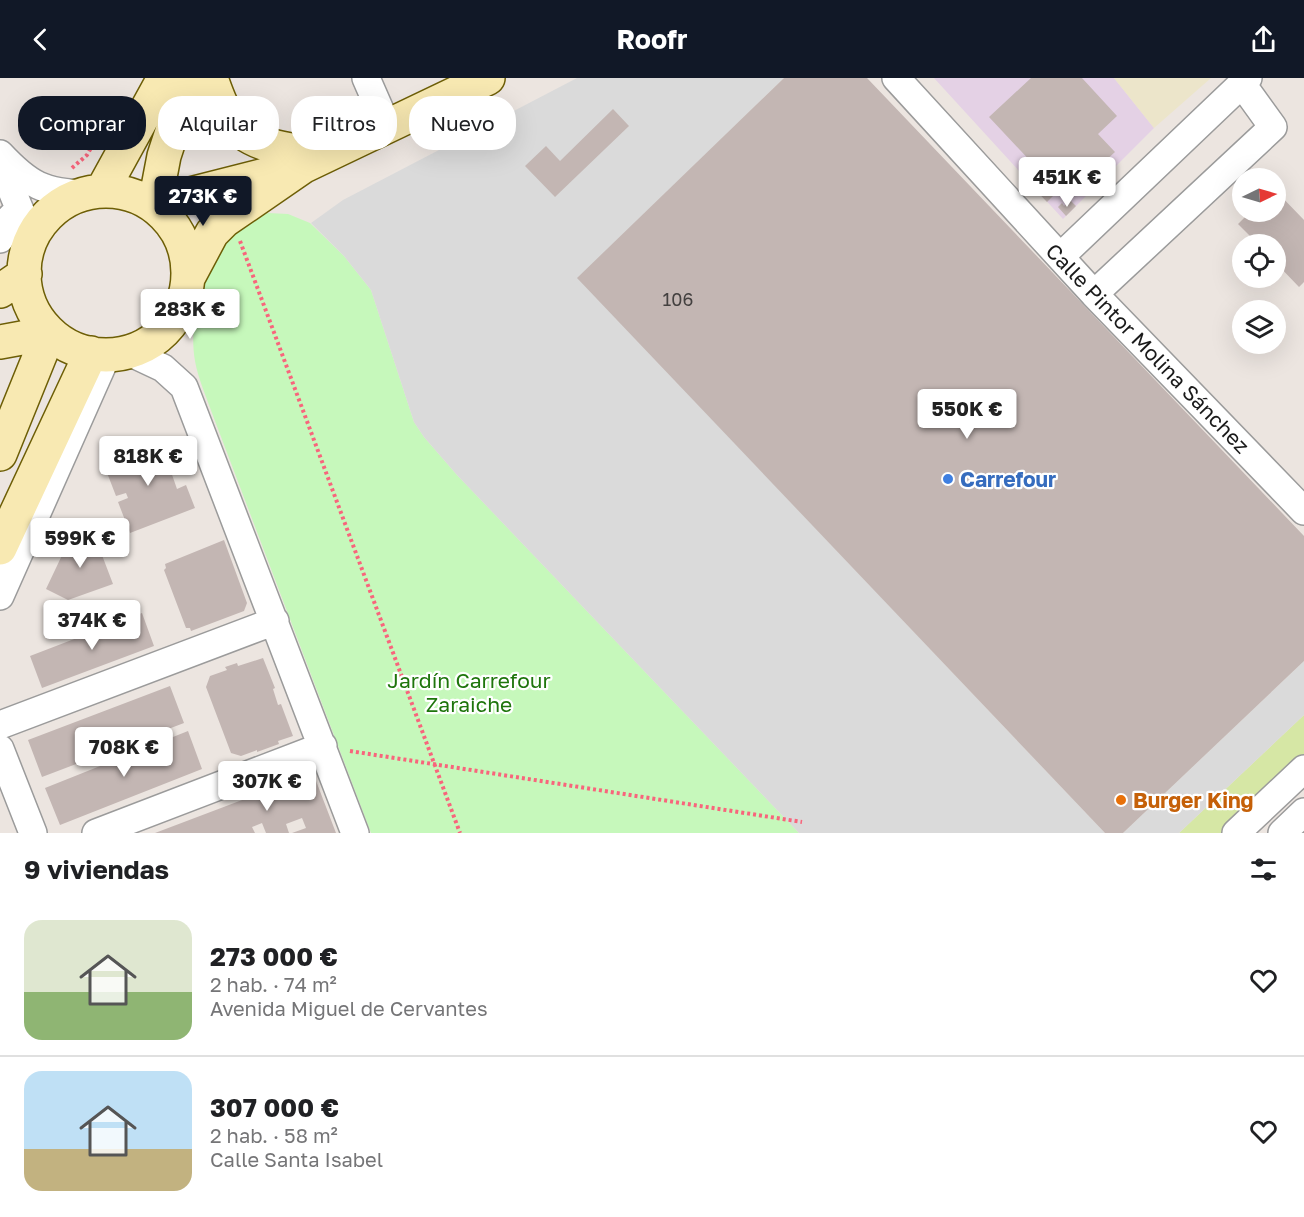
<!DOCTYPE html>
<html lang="es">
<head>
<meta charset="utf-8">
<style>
	:root { --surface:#fff; --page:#f6f6f6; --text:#202124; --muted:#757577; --line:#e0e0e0; --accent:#111827 }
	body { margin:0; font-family:"Golos Text",sans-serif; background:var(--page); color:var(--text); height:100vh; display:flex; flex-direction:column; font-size:22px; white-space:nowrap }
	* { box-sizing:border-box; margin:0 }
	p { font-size:20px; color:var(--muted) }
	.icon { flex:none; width:33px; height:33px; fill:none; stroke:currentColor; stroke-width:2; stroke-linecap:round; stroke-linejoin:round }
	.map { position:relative; height:755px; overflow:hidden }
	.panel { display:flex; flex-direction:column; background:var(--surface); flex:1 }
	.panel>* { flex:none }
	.banner { position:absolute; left:18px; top:18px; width:600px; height:54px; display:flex; gap:12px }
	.needle { width:39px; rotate:85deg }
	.controls { position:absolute; left:1232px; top:90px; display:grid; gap:12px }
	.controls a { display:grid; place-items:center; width:54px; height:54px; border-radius:50%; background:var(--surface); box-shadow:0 6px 24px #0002; font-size:30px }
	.price { position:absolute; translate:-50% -51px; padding:0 14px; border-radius:6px; background:#fff; color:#222; font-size:20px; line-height:39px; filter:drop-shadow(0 2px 3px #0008) }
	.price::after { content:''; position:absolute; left:50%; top:36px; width:18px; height:14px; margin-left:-9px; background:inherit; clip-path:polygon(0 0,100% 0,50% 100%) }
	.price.selected { background:var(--accent); color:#fff }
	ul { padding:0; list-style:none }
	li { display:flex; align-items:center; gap:18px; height:150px; padding:0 24px }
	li+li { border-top:2px solid var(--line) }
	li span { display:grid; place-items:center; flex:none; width:168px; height:120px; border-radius:18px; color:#555 }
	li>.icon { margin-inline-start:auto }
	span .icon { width:72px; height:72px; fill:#fffc; stroke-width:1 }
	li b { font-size:26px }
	h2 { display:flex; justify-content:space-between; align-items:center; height:72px; padding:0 24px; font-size:26px }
	.chip { padding:0 21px; border-radius:24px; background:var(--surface); box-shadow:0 6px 24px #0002; font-size:21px; line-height:54px }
	.chip.selected { background:var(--accent); color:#fff }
	header { display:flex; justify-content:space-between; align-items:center; height:78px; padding:0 24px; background:var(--accent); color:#fff; font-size:27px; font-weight:700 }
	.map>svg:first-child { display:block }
	.industrial { fill:#e4d1e5 }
	.farmland { fill:#ece5ca }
	.grass { fill:#d6e7a5 }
	.park { fill:#c6f8bb }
	.parking { fill:#dadada }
	.building { fill:#c3b6b3 }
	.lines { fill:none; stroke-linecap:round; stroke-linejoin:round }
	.street-casing { stroke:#9b9b9b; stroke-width:30 }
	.secondary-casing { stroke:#6d5e06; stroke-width:36 }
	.path { stroke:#f8657c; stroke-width:4; stroke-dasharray:3 3; stroke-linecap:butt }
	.street { stroke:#fff; stroke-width:27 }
	.secondary { stroke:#f8e9b2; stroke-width:33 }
	.shop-dot { fill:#3f7fe0; stroke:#fff; stroke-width:2 }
	.food-dot { fill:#e8710a; stroke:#fff; stroke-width:2 }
	.labels { text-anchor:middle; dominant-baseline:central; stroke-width:4.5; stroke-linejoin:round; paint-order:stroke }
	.number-label { font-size:18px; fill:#444140 }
	.street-label { font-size:21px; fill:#1a1a1a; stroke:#fff }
	.shop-label { font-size:21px; font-weight:bold; fill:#366cbe; stroke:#fff; text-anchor:start }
	.park-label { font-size:21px; fill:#1e750c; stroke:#fff }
	.food-label { font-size:21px; font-weight:bold; fill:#c56008; stroke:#fff; text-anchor:start }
</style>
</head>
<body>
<header><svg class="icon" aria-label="back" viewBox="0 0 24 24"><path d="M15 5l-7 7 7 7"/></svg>Roofr<svg class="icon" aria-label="share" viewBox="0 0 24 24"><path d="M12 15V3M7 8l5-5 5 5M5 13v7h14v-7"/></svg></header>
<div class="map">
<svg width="1304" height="755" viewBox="0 0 1304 755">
	<rect width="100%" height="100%" fill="#ece5e0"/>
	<!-- industrial -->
	<path class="industrial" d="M934,0h180l40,50 -91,91z"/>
	<!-- farmland -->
	<path class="farmland" d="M1114,0h97l-57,50z"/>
	<!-- grass -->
	<path class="grass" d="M1304,637v42l-78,76h-47z"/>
	<!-- park -->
	<path class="park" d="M268,135l20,1 22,9 34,33 27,34 43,132 10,15 33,38 342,358h-428l-159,-420c-6,-17 -14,-35 -17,-52 -8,-45 11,-115 52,-140 6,-4 14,-5 21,-8z"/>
	<!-- parking -->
	<path class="parking" d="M577,0h207l-206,200 527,555h-306l-342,-358 -33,-38 -10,-15 -43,-132 -27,-34 -33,-33 32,-23z
		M1304,583v54l-125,118h-56z"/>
	<!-- building -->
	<path class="building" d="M784,0h83l437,458v125l-181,172h-18l-528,-555z
		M1031,0h51l35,38 -19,18 17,18 -44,40 -16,-17 -6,6 -60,-64z
		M613,31l16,17 -74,71 -30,-31 21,-20 14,15z
		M1030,90l25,26 -8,8 -25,-26z
		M1275,112l29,30v62l-5,5 -24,-25v-18h-17l-20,-20 12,-12h25z
		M1070,122l6,6 -10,10 -8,-9 4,-4 2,3z
		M163,365l10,4 5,16 -9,3 8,23 9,-4 9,23 -65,25 -12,-31 10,-4 -2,-5 -10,3 -12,-31z
		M74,452l23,12 16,42 -45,16 -22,-11z
		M224,462l23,63 -3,8 -53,20 -1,-3h-4l-22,-58 2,-2 -1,-4z
		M142,535l12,33 -112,42 -12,-32z
		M263,580l12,30 -2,1 5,16 3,-1 12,32 -15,5 1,3 -22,8v-2l-16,6 -10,-3 -25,-66 4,-11 17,-6 -2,-3 12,-4 1,3z
		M170,608l14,37 -142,54 -14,-37z
		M188,653l14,38 -142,56 -15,-37z
		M313,695l23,60h-44l14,-5 -4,-10 -16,6 3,9h-23l-4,-10 -10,4 3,6h-100z"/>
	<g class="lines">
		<defs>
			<path id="street" d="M366,0l21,48
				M896,0l198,216 210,217
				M0,76c29,31 44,39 86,40
				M0,84l24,58 3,32
				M0,161l11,-22
				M1060,179l188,-179
				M1094,216l179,-167 -31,-43
				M129,274l34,16 21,19 171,446
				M0,518l107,-241
				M0,647l275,-104
				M0,671l33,84
				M96,755l227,-87
				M1236,755l68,-64
				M1282,755l22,-21"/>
			<path id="secondary" d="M211,0c5,14 10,30 19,42 21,28 64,31 95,34
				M102,113l62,-113
				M24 195a82 82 0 1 1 164 0a82 82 0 1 1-164 0Z
				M155,125l126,-32
				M155,125l9,-47 16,-49 16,-29
				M188,200l24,-45 12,-12 80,-55 184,-88
				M0,213l25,-17
				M0,264l49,-9
				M0,376l49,-121
				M0,470l91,-195"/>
		</defs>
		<!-- street casing -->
		<use href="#street" class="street-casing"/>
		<!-- secondary casing -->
		<use href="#secondary" class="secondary-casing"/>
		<!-- path -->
		<path class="path" d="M72,90l15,-13 13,-23
			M240,163l220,592
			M350,673l452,71"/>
		<!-- street -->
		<use href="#street" class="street"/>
		<!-- secondary -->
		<use href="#secondary" class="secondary"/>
	</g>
	<!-- markers -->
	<circle class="shop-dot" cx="948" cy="401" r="6"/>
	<circle class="food-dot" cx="1121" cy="722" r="6"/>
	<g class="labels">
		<!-- number labels -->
		<g class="number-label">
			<text x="678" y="221">106</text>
		</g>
		<!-- street labels -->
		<g class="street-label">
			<text transform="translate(1148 270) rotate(46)">Calle Pintor Molina Sánchez</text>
		</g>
		<!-- shop labels -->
		<g class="shop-label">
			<text x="960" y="401">Carrefour</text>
		</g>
		<!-- park labels -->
		<g class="park-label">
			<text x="469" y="602">Jardín Carrefour<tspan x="469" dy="24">Zaraiche</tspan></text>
		</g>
		<!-- food labels -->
		<g class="food-label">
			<text x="1133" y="722">Burger King</text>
		</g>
	</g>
</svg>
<div class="controls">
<a><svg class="needle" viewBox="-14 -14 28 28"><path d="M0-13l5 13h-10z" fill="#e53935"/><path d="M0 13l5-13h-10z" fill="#757577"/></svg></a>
<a><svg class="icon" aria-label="locate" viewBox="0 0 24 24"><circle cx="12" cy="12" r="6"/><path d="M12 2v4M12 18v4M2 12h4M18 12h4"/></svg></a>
<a><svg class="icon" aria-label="layers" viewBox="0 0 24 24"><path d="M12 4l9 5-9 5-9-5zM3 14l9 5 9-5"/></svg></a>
</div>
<b class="price" style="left:1067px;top:130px">451K €</b>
<b class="price selected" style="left:203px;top:149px">273K €</b>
<b class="price" style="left:190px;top:262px">283K €</b>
<b class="price" style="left:967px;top:362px">550K €</b>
<b class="price" style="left:148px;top:409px">818K €</b>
<b class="price" style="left:80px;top:491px">599K €</b>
<b class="price" style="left:92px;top:573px">374K €</b>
<b class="price" style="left:124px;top:700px">708K €</b>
<b class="price" style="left:267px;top:734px">307K €</b>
<div class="banner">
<a class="chip selected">Comprar</a>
<a class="chip">Alquilar</a>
<a class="chip">Filtros</a>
<a class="chip">Nuevo</a>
</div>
</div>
<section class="panel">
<h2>9 viviendas<svg class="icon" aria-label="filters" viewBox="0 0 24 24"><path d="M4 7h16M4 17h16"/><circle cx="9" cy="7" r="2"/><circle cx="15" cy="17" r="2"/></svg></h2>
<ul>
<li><span style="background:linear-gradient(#dfe7d0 60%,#8fb573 0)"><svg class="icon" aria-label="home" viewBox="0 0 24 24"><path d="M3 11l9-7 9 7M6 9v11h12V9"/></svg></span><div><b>273 000 €</b><p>2 hab. · 74 m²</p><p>Avenida Miguel de Cervantes</p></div><svg class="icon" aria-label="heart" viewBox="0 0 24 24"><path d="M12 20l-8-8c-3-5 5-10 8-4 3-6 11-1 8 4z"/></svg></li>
<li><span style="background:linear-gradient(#bfe0f5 65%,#c2b280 0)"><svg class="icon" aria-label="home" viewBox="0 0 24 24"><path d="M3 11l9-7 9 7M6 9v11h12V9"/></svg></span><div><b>307 000 €</b><p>2 hab. · 58 m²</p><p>Calle Santa Isabel</p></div><svg class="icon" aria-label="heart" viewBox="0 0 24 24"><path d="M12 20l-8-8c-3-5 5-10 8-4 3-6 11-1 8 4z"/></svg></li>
</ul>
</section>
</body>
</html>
